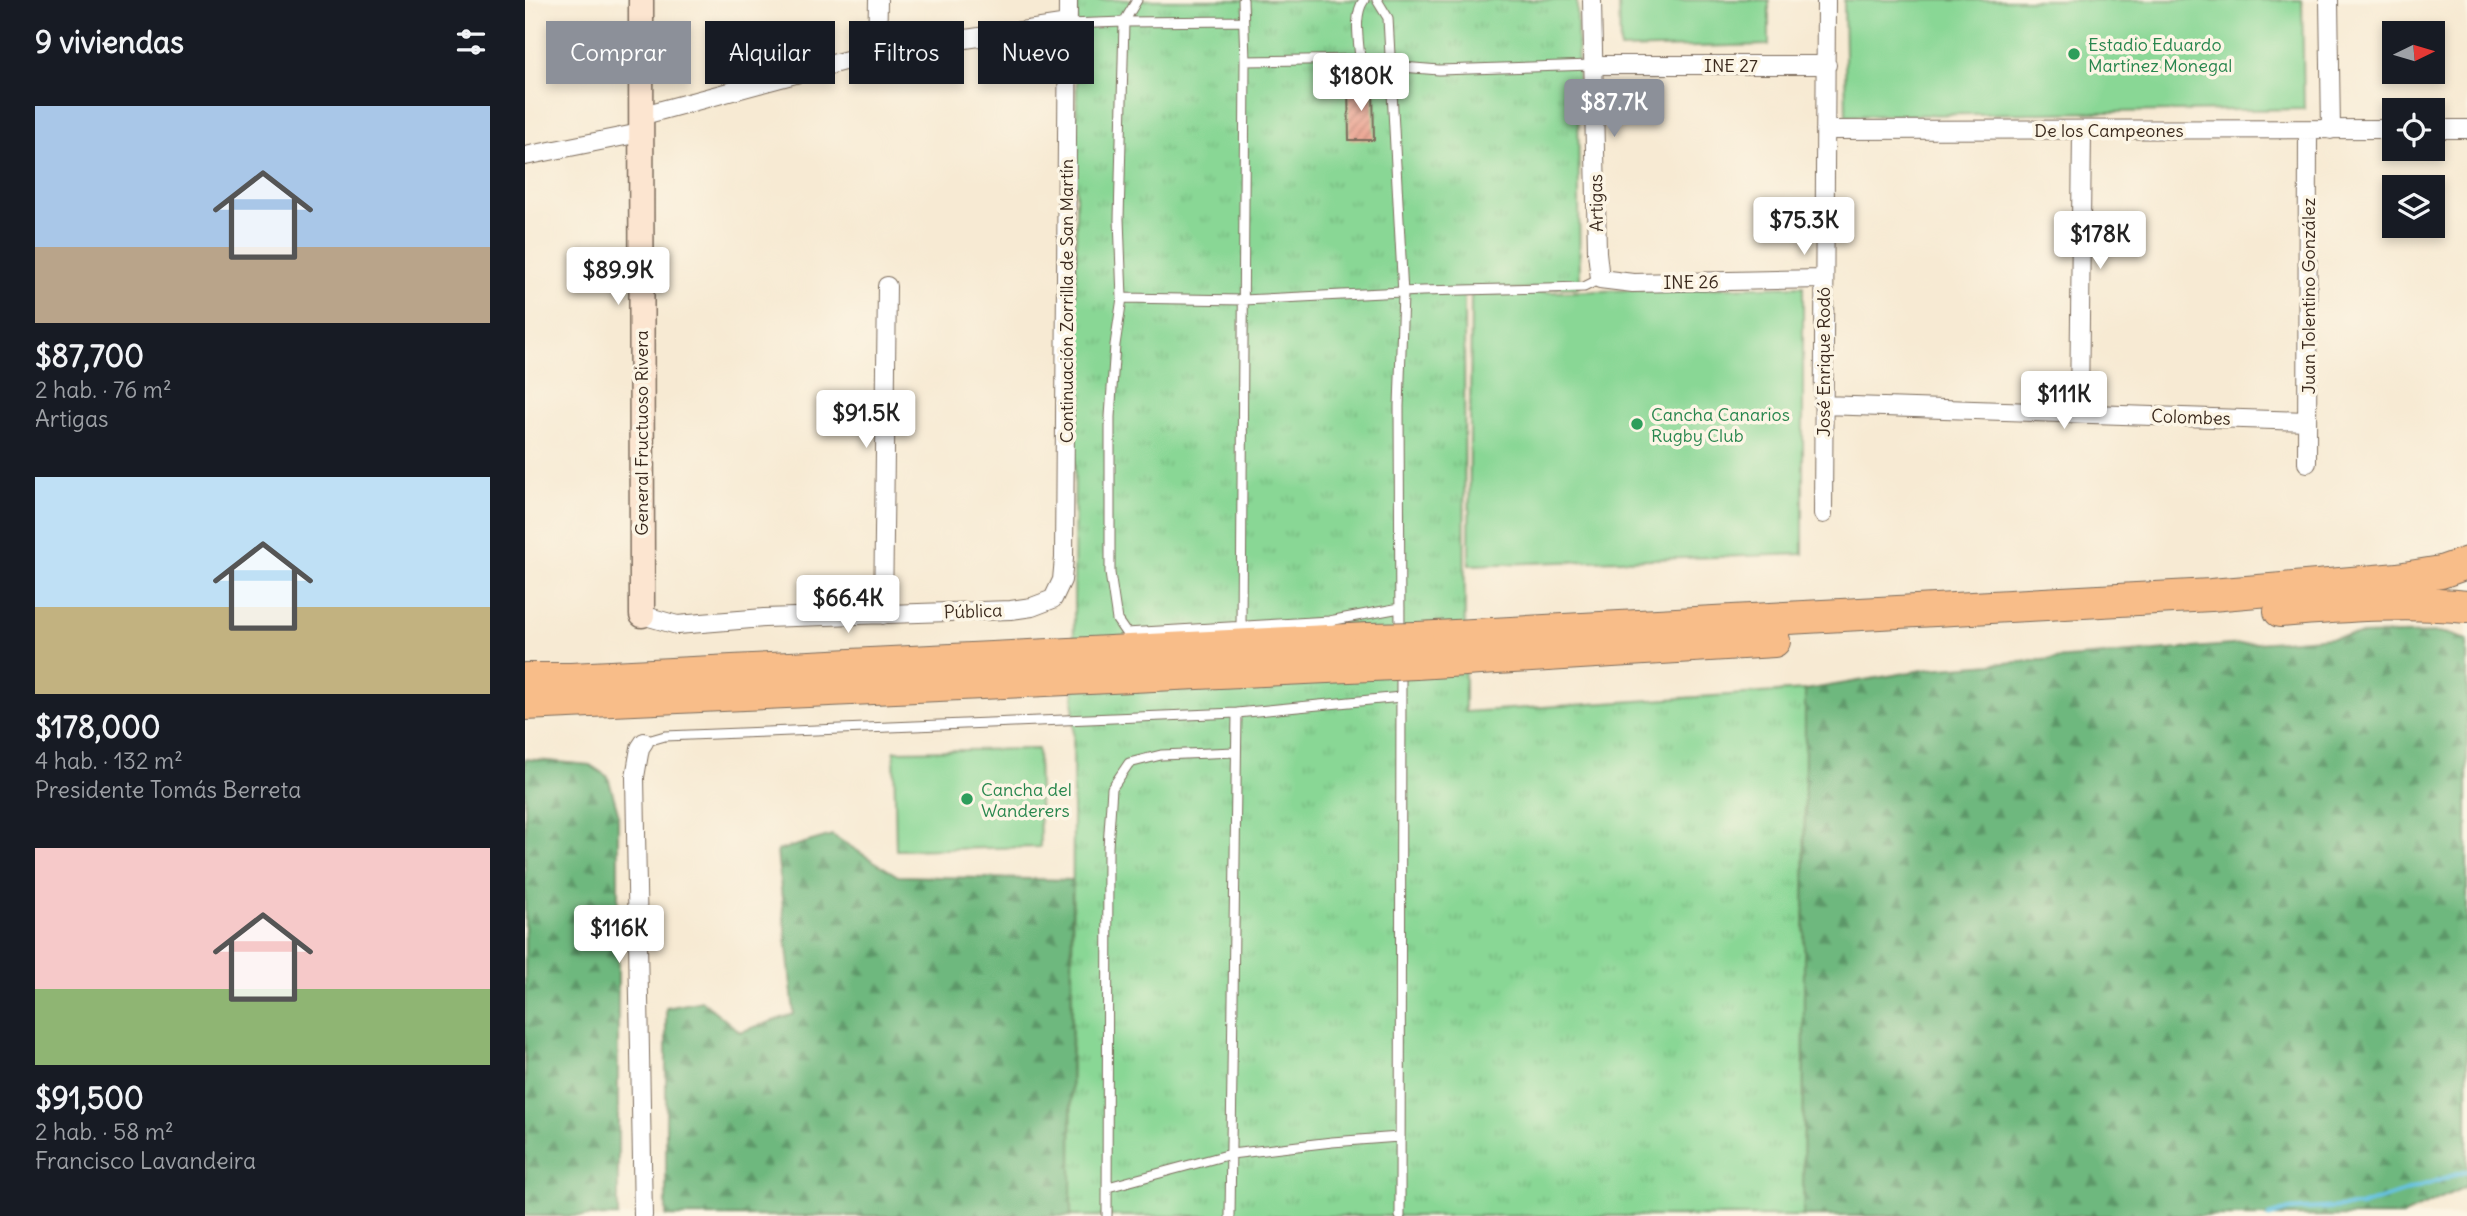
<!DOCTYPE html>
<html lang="es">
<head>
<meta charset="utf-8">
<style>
	:root { --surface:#171b24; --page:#242831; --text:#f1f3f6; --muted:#9ea1a6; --accent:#8c9099 }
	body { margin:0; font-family:Delius,sans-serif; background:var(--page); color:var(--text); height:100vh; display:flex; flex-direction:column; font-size:26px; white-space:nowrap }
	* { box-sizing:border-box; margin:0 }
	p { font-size:23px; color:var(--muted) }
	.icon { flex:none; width:38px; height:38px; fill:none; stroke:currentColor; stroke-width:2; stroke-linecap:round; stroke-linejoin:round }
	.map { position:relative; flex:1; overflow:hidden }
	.drawer { display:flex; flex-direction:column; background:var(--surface); width:525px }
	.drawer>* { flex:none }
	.top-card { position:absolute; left:21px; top:21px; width:665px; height:63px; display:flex; gap:14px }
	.needle { width:46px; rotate:85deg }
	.tools { position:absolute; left:1857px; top:21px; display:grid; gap:14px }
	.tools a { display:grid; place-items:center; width:63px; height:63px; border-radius:0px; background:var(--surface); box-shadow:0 4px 10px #0003; font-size:35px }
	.price { position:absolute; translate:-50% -60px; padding:0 16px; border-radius:7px; background:#fff; color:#222; font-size:23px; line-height:46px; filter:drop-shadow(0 2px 4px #0008) }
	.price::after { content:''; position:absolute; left:50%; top:42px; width:21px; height:16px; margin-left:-10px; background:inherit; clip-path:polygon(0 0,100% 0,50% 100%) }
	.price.on { background:var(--accent); color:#fff }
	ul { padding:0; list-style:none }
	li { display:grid; align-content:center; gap:14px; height:371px; padding:0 35px }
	li span { display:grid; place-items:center; height:217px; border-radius:0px; color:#555 }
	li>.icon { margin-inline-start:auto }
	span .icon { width:126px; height:126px; fill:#fffc; stroke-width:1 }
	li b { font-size:30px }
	h2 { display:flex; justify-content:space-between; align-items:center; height:84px; padding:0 35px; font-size:30px }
	.pill { padding:0 24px; border-radius:0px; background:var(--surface); box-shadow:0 4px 10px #0003; font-size:24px; line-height:63px }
	.pill.on { background:var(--accent); color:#fff }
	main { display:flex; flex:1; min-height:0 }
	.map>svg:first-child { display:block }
	.green { fill:#89d795; stroke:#62805a; stroke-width:2 }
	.forest { fill:url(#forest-firs); stroke:#54714e; stroke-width:2 }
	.park { fill:url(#park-tufts); stroke:#62805a; stroke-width:2 }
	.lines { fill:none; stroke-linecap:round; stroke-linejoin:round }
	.stream { stroke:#66c3e4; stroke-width:4.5 }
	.building { fill:url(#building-hatch) }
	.lane-casing { stroke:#7d6d5d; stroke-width:11 }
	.street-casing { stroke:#7d6d5d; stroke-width:20 }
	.secondary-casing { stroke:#7d6d5d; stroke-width:27 }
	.highway-casing { stroke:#7d6d5d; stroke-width:34 }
	.lane { stroke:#fff; stroke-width:9 }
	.street { stroke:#fff; stroke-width:18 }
	.secondary { stroke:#fce5d0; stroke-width:24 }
	.highway { stroke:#f8bd89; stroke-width:32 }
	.highway-bridge-casing { stroke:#7d6d5d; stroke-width:34; stroke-linecap:butt }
	.highway-bridge { stroke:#f8bd89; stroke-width:32 }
	.leisure-dot { fill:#2e9e5b; stroke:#fcf5e5; stroke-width:2.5 }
	.labels { text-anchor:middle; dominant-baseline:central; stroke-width:7; stroke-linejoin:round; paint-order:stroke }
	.leisure-label { font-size:18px; fill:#27864d; stroke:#fcf5e5; text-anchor:start }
	.street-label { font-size:18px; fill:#3b2a1e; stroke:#fcf5e5 }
</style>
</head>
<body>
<main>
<section class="drawer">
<h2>9 viviendas<svg class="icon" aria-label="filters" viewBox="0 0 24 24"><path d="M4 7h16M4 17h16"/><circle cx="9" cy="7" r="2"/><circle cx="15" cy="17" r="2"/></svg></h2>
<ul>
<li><span style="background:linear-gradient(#a9c7e8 65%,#b9a48a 0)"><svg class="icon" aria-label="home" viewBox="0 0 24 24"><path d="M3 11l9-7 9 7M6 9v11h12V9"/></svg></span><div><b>$87,700</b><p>2 hab. · 76 m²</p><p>Artigas</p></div></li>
<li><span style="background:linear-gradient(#bfe0f5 60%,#c2b280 0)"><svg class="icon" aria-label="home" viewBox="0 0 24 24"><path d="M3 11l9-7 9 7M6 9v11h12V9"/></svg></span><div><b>$178,000</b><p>4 hab. · 132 m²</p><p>Presidente Tomás Berreta</p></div></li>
<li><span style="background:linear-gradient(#f6c9c9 65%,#8fb573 0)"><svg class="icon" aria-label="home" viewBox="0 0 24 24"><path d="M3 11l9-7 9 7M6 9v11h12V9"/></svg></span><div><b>$91,500</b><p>2 hab. · 58 m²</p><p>Francisco Lavandeira</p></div></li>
</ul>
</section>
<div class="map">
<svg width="1942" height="1216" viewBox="0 0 1942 1216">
	<defs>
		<pattern id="forest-firs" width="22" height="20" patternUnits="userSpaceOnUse" patternTransform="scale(1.75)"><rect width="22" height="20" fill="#6eb87e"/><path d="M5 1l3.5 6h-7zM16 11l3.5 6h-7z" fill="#5c9667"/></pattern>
		<pattern id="park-tufts" width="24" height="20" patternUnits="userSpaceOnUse" patternTransform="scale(1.75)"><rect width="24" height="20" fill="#89d795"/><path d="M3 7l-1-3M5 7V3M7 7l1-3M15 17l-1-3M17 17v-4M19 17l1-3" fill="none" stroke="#77b980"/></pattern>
		<pattern id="building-hatch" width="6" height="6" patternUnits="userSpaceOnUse" patternTransform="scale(1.75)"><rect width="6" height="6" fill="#eba290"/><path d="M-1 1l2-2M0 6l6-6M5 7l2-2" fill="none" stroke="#c08475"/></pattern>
	</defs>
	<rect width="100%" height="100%" fill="#fcf5e5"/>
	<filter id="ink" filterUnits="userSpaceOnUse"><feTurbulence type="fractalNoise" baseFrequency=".0143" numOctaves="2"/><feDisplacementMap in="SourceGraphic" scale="14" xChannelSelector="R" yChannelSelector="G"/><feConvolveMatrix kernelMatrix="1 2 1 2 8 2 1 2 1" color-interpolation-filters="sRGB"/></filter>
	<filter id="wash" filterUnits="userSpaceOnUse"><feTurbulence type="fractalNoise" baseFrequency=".00686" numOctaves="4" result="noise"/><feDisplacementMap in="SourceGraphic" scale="28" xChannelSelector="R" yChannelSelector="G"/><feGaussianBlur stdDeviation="1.57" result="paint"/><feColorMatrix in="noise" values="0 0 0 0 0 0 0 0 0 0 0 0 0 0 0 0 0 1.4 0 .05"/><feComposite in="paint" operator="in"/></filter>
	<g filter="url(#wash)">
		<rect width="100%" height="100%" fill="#f7ead3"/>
		<!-- green -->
		<path class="green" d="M1094,0h150v45l-149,4z
			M1319,0h458l2,109 -458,7z
			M1278,286v268l-334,11 2,-271z
			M513,749l2,98 -144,3 -2,-99z"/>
		<!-- forest -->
		<path class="forest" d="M1920,633l22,7v546l-65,30h-599l2,-526 124,-21 428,-34z
			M0,759l65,6 18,12 10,35v404h-93z
			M307,835l66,41 174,4 -1,336h-405v-208l36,-7 38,31 54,-18 -17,-163z"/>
		<!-- park -->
		<path class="park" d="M552,0h500l3,287 -116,4 1,421 340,-22 -2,526h-732z"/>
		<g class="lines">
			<!-- stream -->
			<path class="stream" d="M1744,1216l19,-6 72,-4 107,-35"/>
		</g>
		<g id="blocks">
			<!-- building -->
			<path class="building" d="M823,85h25l1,55h-25z"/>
		</g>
	</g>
	<g filter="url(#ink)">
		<use href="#blocks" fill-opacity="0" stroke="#7d6d5d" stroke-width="2"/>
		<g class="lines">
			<defs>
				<path id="lane" d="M852,0l11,18 15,276 -4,112 1,226
					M599,22l119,-1
					M599,22l13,-22
					M543,24l56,-2 -5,197 3,79 121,2 179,-9 162,-4 16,-8
					M835,59c-1,-17 -7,-44 4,-59
					M720,61l115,-2 31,4 11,4 37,3 153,-5
					M597,298l-7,47 -5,72v156l7,47 9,13 203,-12 71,-13
					M716,626l4,-565 -2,-61
					M119,742l21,-6 572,-23 164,-16
					M583,1187l123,-33 101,-12 67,-5
					M582,1216l1,-369 4,-59 17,-25 32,-8 74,-3
					M705,1216l7,-503
					M875,1216l1,-546"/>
				<path id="street" d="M1067,0l5,252 3,27 33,4 190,-4
					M1804,0l2,130
					M352,52l1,-52
					M1067,65h235
					M115,116l237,-64 191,-28
					M1908,129h34
					M1300,130l569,-1
					M0,156l115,-23
					M1298,405l484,16
					M1554,412l3,-282
					M1782,463l1,-333
					M1298,514l3,-514
					M117,615l35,10 87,-7 247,-8 21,-3 21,-8 9,-19 2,-22 4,-558
					M358,615l4,-329
					M118,1216l-8,-439 5,-29 4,-6"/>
				<path id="secondary" d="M116,0l1,615"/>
				<path id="highway" d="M1755,611c62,-5 125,-10 187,-4
					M892,638l794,-43 187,-16 43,-7 26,-9
					M891,663l358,-22
					M0,679h46l798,-40
					M0,704l846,-39"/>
			</defs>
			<!-- lane casing -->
			<use href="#lane" class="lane-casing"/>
			<!-- street casing -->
			<use href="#street" class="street-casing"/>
			<!-- secondary casing -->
			<use href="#secondary" class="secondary-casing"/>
			<!-- highway casing -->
			<use href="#highway" class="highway-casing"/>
			<!-- lane -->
			<use href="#lane" class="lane"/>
			<!-- street -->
			<use href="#street" class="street"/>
			<!-- secondary -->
			<use href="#secondary" class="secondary"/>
			<!-- highway -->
			<use href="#highway" class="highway"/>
			<defs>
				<path id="highway-bridge" d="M844,639l48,-1
					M846,665l45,-2"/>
			</defs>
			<!-- highway-bridge casing -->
			<use href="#highway-bridge" class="highway-bridge-casing"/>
			<!-- highway-bridge -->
			<use href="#highway-bridge" class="highway-bridge"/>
		</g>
	</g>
	<!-- markers -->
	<g class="leisure-dot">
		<circle cx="1549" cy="54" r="7"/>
		<circle cx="1112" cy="424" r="7"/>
		<circle cx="442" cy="799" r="7"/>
	</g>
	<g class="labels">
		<!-- leisure labels -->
		<g class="leisure-label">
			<text x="1563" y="44">Estadio Eduardo<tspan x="1563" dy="21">Martínez Monegal</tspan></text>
			<text x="1126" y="414">Cancha Canarios<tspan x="1126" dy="21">Rugby Club</tspan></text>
			<text x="456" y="789">Cancha del<tspan x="456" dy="21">Wanderers</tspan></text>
		</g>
		<!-- street labels -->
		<g class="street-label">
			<text x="1206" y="65">INE 27</text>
			<text x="1584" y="130">De los Campeones</text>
			<text transform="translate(1071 203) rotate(-91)">Artigas</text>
			<text transform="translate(1166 282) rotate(-1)">INE 26</text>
			<text transform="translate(1783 296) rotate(-90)">Juan Tolentino González</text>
			<text transform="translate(541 301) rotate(-90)">Continuación Zorrilla de San Martín</text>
			<text transform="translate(1298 362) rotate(-90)">José Enrique Rodó</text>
			<text transform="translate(1666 417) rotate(2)">Colombes</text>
			<text transform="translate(116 433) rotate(-90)">General Fructuoso Rivera</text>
			<text transform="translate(448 611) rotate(-2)">Pública</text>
		</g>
	</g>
</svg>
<div class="tools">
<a><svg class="needle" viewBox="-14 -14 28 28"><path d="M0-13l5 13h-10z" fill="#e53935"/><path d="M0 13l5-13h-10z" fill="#9ea1a6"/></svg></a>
<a><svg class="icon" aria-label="locate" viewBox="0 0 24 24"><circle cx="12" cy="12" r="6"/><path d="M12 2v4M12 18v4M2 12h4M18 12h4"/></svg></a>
<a><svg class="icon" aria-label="layers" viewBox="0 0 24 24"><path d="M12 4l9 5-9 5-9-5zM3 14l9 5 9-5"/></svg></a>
</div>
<b class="price" style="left:836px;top:113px">$180K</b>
<b class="price on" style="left:1089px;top:139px">$87.7K</b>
<b class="price" style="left:1279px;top:257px">$75.3K</b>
<b class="price" style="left:1575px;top:271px">$178K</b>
<b class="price" style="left:93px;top:307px">$89.9K</b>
<b class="price" style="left:1539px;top:431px">$111K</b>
<b class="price" style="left:341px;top:450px">$91.5K</b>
<b class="price" style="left:323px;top:635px">$66.4K</b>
<b class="price" style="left:94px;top:965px">$116K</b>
<div class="top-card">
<a class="pill on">Comprar</a>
<a class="pill">Alquilar</a>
<a class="pill">Filtros</a>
<a class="pill">Nuevo</a>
</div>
</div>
</main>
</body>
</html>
